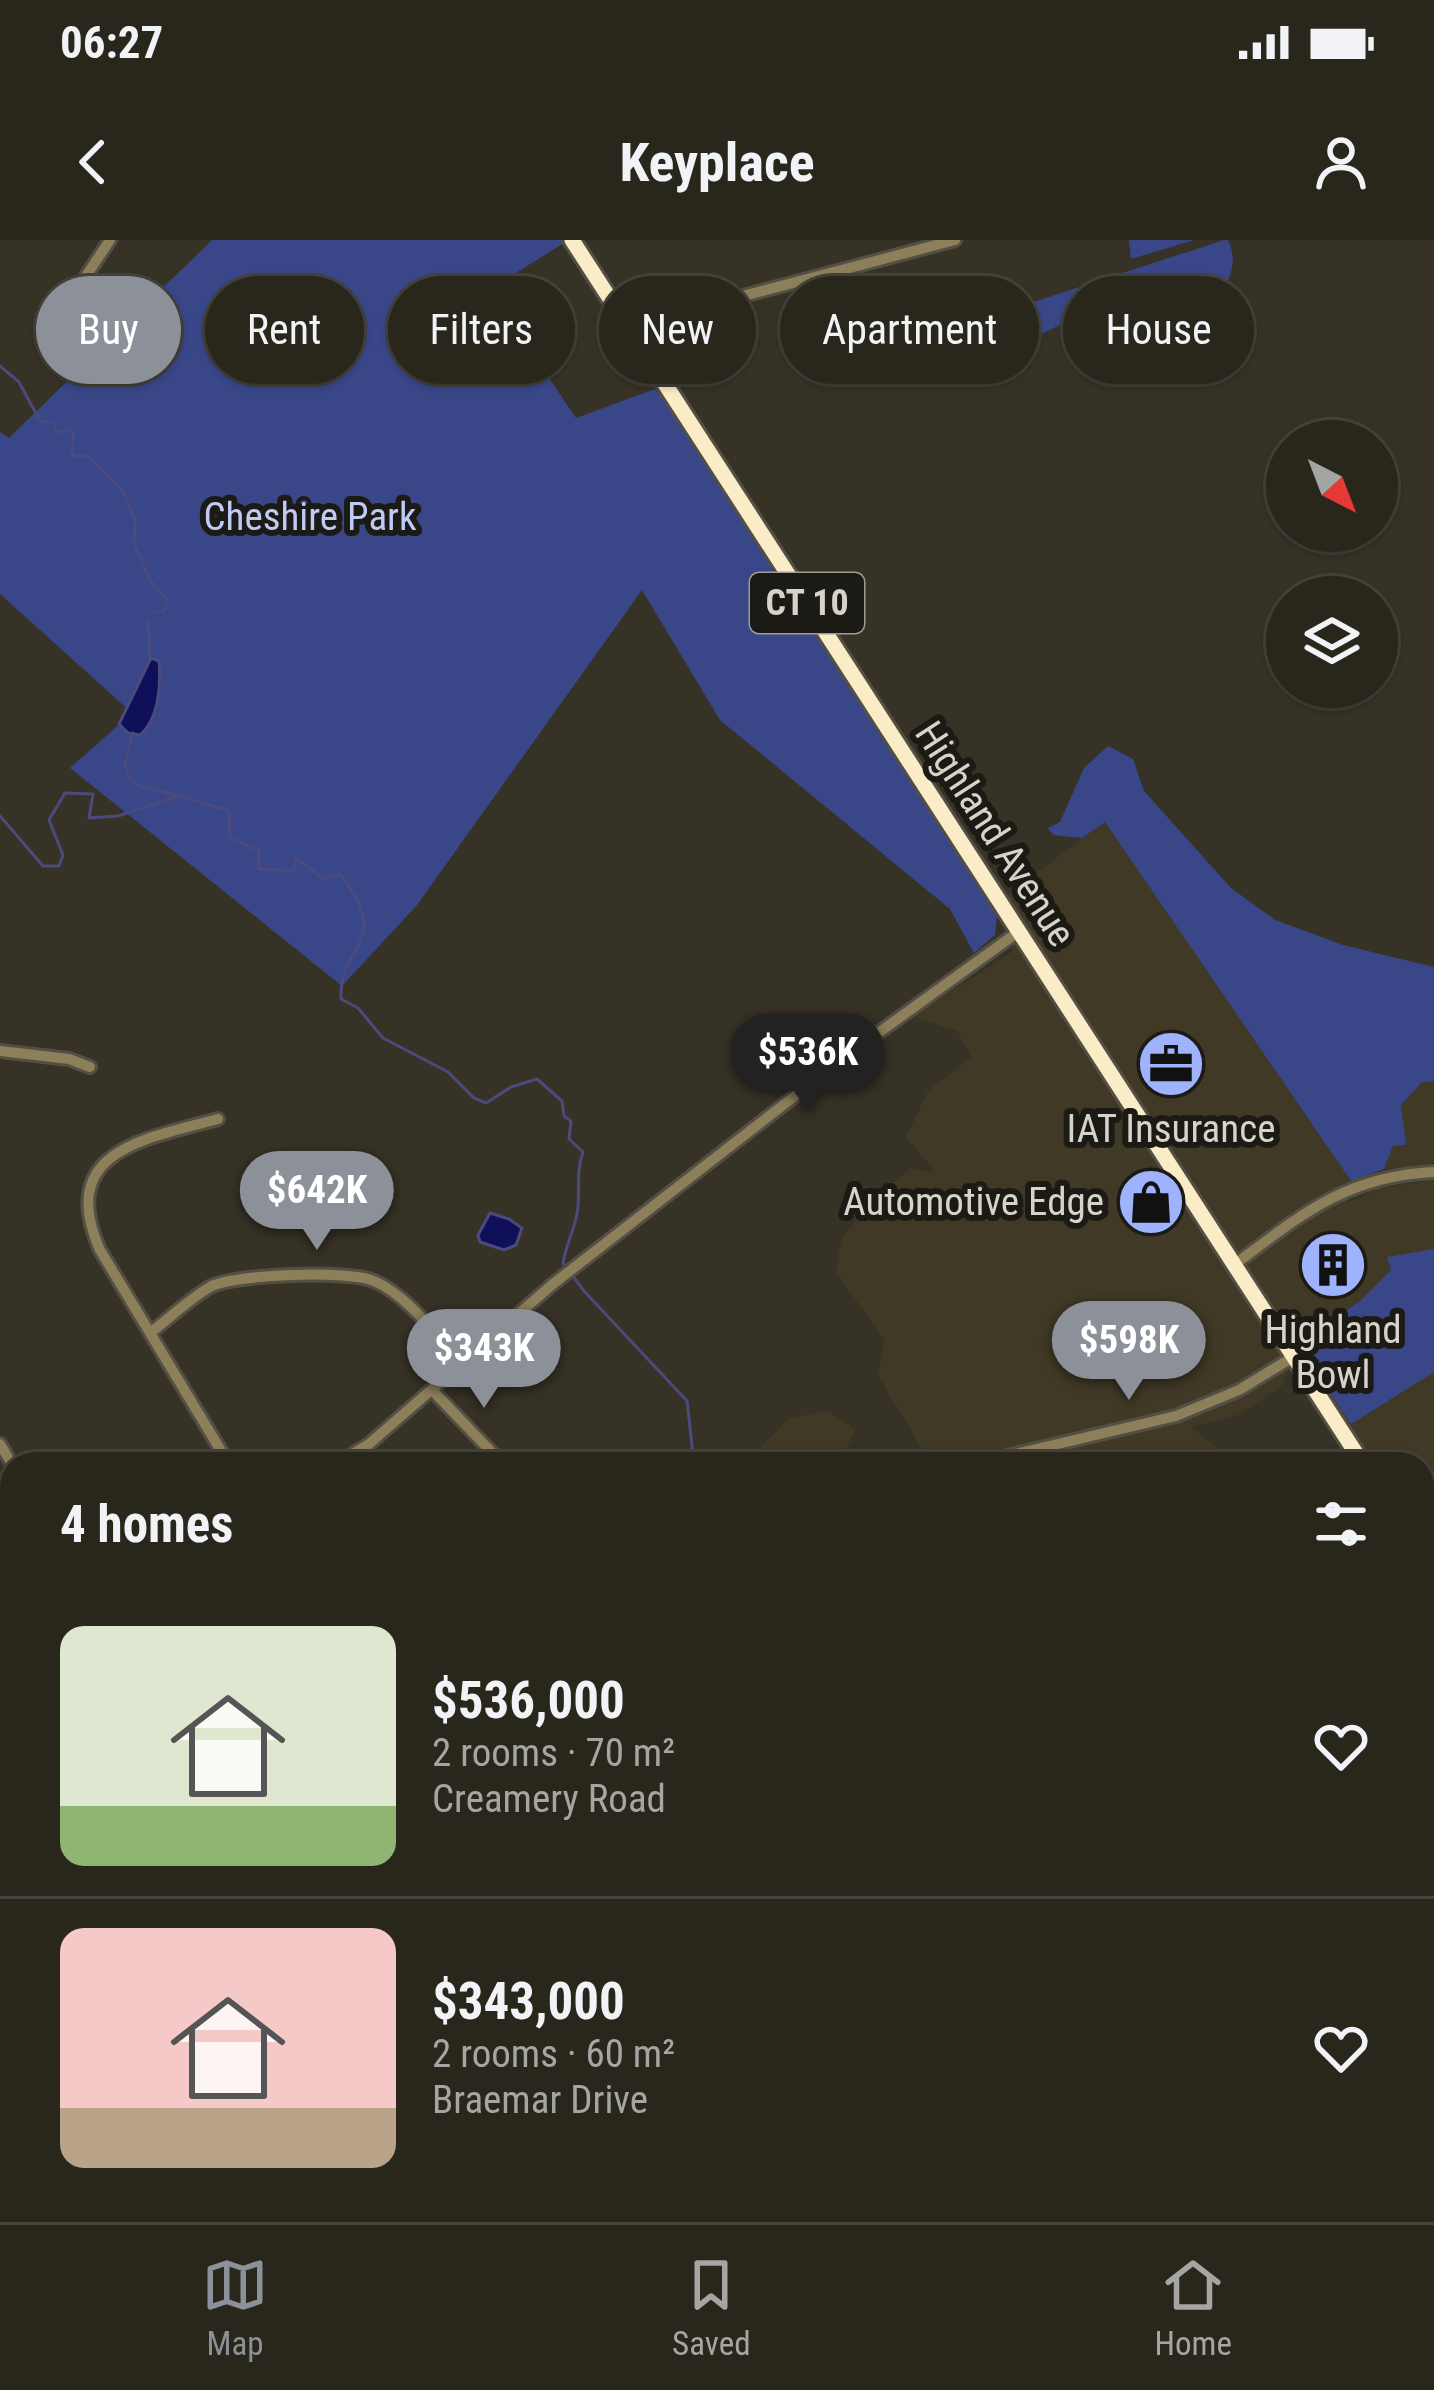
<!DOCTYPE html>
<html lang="en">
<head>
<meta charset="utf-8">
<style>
	:root { --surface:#29261c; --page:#312e25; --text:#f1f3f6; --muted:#a5a5a3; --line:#45433b; --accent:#8c9099 }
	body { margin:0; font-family:"Roboto Condensed",sans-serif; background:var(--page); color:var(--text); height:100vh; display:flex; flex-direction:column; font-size:45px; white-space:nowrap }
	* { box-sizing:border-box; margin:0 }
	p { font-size:39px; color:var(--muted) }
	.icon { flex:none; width:66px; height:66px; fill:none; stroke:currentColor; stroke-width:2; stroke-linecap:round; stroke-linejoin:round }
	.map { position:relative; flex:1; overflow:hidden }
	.details { position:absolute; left:0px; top:1212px; width:1434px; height:771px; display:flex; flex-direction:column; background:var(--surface); border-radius:36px 36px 0 0; box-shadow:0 3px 9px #0004,0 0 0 3px var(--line) }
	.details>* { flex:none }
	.top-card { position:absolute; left:36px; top:36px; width:1362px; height:108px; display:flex; gap:24px }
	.needle { width:78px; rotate:138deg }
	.buttons { position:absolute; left:1266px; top:180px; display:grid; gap:24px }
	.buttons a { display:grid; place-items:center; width:132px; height:132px; border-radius:50%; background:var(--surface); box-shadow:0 3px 9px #0004,0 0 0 3px var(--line); font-size:60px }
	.price { position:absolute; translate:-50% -102px; padding:0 27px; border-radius:42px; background:var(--accent); color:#fff; font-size:39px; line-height:78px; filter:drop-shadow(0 3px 6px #0008) }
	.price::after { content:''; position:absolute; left:50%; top:72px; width:36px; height:27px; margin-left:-18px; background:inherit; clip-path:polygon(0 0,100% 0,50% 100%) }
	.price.active { background:#222; color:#fff }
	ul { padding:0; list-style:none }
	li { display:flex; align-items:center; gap:36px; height:300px; padding:0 60px }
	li+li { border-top:3px solid var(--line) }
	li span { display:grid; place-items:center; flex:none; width:336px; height:240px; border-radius:24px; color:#555 }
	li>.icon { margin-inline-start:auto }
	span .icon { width:144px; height:144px; fill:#fffc; stroke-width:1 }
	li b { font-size:51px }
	h2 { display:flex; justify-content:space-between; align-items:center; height:144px; padding:0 60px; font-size:51px }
	.chip { padding:0 42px; border-radius:54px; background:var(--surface); box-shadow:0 3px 9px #0004,0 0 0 3px var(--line); font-size:42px; line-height:108px }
	.chip.active { background:var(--accent); color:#fff }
	.status { display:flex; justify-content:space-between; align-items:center; height:84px; padding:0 60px; background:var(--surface); direction:ltr }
	.status svg { height:33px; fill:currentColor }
	header { display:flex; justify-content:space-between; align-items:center; height:156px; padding:0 60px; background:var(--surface); font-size:54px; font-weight:700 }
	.dock { display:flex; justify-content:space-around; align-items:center; height:168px; border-top:3px solid var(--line); background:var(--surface); font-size:33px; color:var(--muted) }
	.dock a { display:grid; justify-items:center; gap:6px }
	.dock .active { color:var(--accent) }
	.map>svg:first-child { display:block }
	.built { fill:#403926 }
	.green { fill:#394789 }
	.water { fill:#10105a; stroke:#4b4a7c; stroke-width:3 }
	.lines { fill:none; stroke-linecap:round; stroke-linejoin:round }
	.stream { stroke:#4b4a7c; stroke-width:3 }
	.minor-casing { stroke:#544f44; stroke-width:16 }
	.highway-casing { stroke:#544f44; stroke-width:21 }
	.minor { stroke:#8d7f59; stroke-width:10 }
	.highway { stroke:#faecc7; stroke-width:15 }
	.labels { text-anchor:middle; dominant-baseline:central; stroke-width:12; stroke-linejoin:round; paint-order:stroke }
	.shield { fill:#1c1a15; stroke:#9e9c94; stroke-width:3 }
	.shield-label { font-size:36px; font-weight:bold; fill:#d6d3cb }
	.park-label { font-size:39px; fill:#becbf6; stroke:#1c1a15 }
	.street-label { font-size:39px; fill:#d6d3cb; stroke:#1c1a15 }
	.poi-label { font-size:39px; fill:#d6d3cb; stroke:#1c1a15 }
</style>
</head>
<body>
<div class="status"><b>06:27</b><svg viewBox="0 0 49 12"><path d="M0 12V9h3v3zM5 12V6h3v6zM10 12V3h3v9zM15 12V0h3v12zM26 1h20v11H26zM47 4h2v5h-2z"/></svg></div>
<header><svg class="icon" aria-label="back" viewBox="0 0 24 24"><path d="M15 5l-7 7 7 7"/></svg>Keyplace<svg class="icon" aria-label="person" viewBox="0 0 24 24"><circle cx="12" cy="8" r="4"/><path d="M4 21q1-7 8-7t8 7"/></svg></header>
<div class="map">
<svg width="1434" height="1982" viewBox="0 0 1434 1982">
	<rect width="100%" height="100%" fill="#373226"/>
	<!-- built -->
	<path class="built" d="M1105,581l246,360 -15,5 13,16 30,-14 55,-8v375l-12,-19v-72h-46l-79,-119 -14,40 -45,30 -47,12 34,28 2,9h-309l6,-12 -46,-76 6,-36 -48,-68 5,-31 28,-38 42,-35 25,5 -30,-36 22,-46 43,-34 -14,-26 -44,-15 99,-64 -8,-55z
		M1423,841h11v82l-50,6 9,-23 13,-1 -5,-40z
		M828,1171l27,18 -9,21 16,14h-117l44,-46z"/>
	<!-- green -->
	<path class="green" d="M212,0h350l2,3 -79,49 47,78 9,-4 35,52 79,-29 10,11 332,515 -2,20 -21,18 -24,-44 -230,-189 -78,-130 -225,315 -75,81 -272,-218 62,-55 -132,-119v-162l9,6z
		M1129,0h65l-63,19z
		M1224,0h4c16,33 -12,56 -26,83 -5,12 -7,28 -10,40l-29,9c-15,-22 5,-44 17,-64l-3,-8 -20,-4 -71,24 -4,-9 -15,-3 -3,15 -43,21h-30l-39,11 -18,-5 -2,-15z
		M1108,506l25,13 11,32 87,97 44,32 68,25 91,22v114l-12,1 -21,23 5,40 -13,1 -9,23 -33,12 -246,-359 -23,16 -29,-3 -5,-7 12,-6 24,-54z
		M1434,1009v123l-83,52 -54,-80 63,-43 31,-31 -4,-13z
		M1422,1368l12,11v211l-12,11z
		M272,1971h280v10l-287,1z"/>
	<!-- water -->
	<path class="water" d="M151,418l8,3c2,24 0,58 -19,74l-12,-2 -9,-9z
		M776,783l11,4 9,12 -17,12 -11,-3 -6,-8 1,-12z
		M490,973l19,6 13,9 -6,17 -12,5 -24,-8 -2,-7z"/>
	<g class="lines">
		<!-- stream -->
		<path class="stream" d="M0,126l19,16 21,39 13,2 4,9 13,-2 4,4 -2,22h17l35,37 11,27 -1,24 16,36 18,21 -4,10 -9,2
			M148,380l2,40
			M133,493l-8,30 4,16 13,8 35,8
			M0,576l43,50h16l4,-11 -14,-35 16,-27 28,1 -4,24 29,-2 62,-20 49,15 1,27 29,12v19l34,2 3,-13 28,21 16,-5c55,72 -1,66 1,125l17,9 25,30 65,34 26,26 12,5 25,-16 26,-8 25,22 2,15 7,5 -2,18 14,13c-8,22 -2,41 -6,62 -3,16 -11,31 -14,49l21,28 103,110 7,63
			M577,1971v11"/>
		<defs>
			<path id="minor" d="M86,36l24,-36
				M631,91l25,-12 299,-79
				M0,811l69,8 21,8
				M218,879c-74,20 -162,32 -118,131l129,214
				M1234,1025c67,-50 112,-89 200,-93
				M150,1093c20,-15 39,-34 60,-46 23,-13 140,-17 164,-6 35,15 63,56 88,83
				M432,1150l71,74
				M0,1204l12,20
				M336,1224l33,-20 184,-160 292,-227 173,-125
				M973,1224l203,-48 63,-26 54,-33
				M0,1320l12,-6
				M0,1544l12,-2
				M12,1982l2,-11
				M168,1982l9,-11"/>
			<path id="highway" d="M572,0l791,1224
				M1422,1315l12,18"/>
		</defs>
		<!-- minor casing -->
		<use href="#minor" class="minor-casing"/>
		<!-- highway casing -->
		<use href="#highway" class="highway-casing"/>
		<!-- minor -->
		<use href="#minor" class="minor"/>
		<!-- highway -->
		<use href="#highway" class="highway"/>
	</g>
	<!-- icons -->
	<defs>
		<symbol id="office-disc" viewBox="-11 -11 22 22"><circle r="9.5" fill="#9fb3fd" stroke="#1c1a15"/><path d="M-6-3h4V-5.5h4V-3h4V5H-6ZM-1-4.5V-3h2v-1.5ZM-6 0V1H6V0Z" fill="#111"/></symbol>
		<symbol id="shop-disc" viewBox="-11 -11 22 22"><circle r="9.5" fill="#9fb3fd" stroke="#1c1a15"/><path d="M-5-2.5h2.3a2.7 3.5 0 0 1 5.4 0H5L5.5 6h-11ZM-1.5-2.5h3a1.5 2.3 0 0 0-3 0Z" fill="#111"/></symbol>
		<symbol id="building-disc" viewBox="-11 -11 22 22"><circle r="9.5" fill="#9fb3fd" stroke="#1c1a15"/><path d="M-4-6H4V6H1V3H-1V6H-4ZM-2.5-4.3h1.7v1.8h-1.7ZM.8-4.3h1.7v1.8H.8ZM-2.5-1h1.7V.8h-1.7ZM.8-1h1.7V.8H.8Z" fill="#111"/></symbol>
	</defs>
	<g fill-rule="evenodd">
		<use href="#office-disc" x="1133" y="786" width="76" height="76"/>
		<use href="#shop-disc" x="1113" y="924" width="76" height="76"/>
		<use href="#building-disc" x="1295" y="987" width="76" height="76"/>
	</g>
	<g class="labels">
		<!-- shield labels -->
		<rect class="shield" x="750" y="333" width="114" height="60" rx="9"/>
		<g class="shield-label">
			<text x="807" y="363">CT 10</text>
		</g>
		<!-- park labels -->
		<g class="park-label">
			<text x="310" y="277">Cheshire Park</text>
		</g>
		<!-- street labels -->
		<g class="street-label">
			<text transform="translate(995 594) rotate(57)">Highland Avenue</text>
		</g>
		<!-- poi labels -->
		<g class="poi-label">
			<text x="1171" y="889">IAT Insurance</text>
			<text x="1104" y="962" text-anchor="end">Automotive Edge</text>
			<text x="1333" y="1090">Highland<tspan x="1333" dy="45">Bowl</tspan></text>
		</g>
	</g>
</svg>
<div class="buttons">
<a><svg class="needle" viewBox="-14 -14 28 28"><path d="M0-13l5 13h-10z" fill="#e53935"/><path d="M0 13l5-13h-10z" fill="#a5a5a3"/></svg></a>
<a><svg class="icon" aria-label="layers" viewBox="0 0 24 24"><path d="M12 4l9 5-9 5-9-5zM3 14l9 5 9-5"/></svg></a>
</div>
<b class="price active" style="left:808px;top:875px">$536K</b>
<b class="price" style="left:317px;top:1013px">$642K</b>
<b class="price" style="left:1129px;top:1163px">$598K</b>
<b class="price" style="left:484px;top:1171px">$343K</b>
<div class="top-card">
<a class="chip active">Buy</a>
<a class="chip">Rent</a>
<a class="chip">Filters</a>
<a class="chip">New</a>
<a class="chip">Apartment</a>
<a class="chip">House</a>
</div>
<section class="details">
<h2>4 homes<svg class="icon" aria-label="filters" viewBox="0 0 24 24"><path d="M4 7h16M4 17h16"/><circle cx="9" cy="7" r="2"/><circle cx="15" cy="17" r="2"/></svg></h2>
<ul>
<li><span style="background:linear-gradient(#dfe7d0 75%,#8fb573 0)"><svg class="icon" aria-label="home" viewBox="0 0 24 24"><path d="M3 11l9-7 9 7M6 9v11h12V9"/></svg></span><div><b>$536,000</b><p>2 rooms · 70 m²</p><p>Creamery Road</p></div><svg class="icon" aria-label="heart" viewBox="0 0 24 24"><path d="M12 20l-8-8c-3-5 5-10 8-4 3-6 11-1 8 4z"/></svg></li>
<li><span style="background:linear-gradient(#f6c9c9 75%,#b9a48a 0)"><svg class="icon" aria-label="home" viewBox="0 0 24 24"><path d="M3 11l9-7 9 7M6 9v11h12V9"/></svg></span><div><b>$343,000</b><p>2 rooms · 60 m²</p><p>Braemar Drive</p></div><svg class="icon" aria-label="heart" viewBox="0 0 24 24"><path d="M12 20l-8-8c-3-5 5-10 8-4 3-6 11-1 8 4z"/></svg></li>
</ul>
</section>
</div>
<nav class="dock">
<a class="active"><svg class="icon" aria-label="map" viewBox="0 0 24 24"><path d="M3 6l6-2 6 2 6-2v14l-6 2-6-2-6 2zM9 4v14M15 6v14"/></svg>Map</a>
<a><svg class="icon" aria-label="saved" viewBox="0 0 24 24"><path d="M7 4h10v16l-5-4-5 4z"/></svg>Saved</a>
<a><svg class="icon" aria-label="home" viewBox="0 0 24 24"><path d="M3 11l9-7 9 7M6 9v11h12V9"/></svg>Home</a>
</nav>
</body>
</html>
